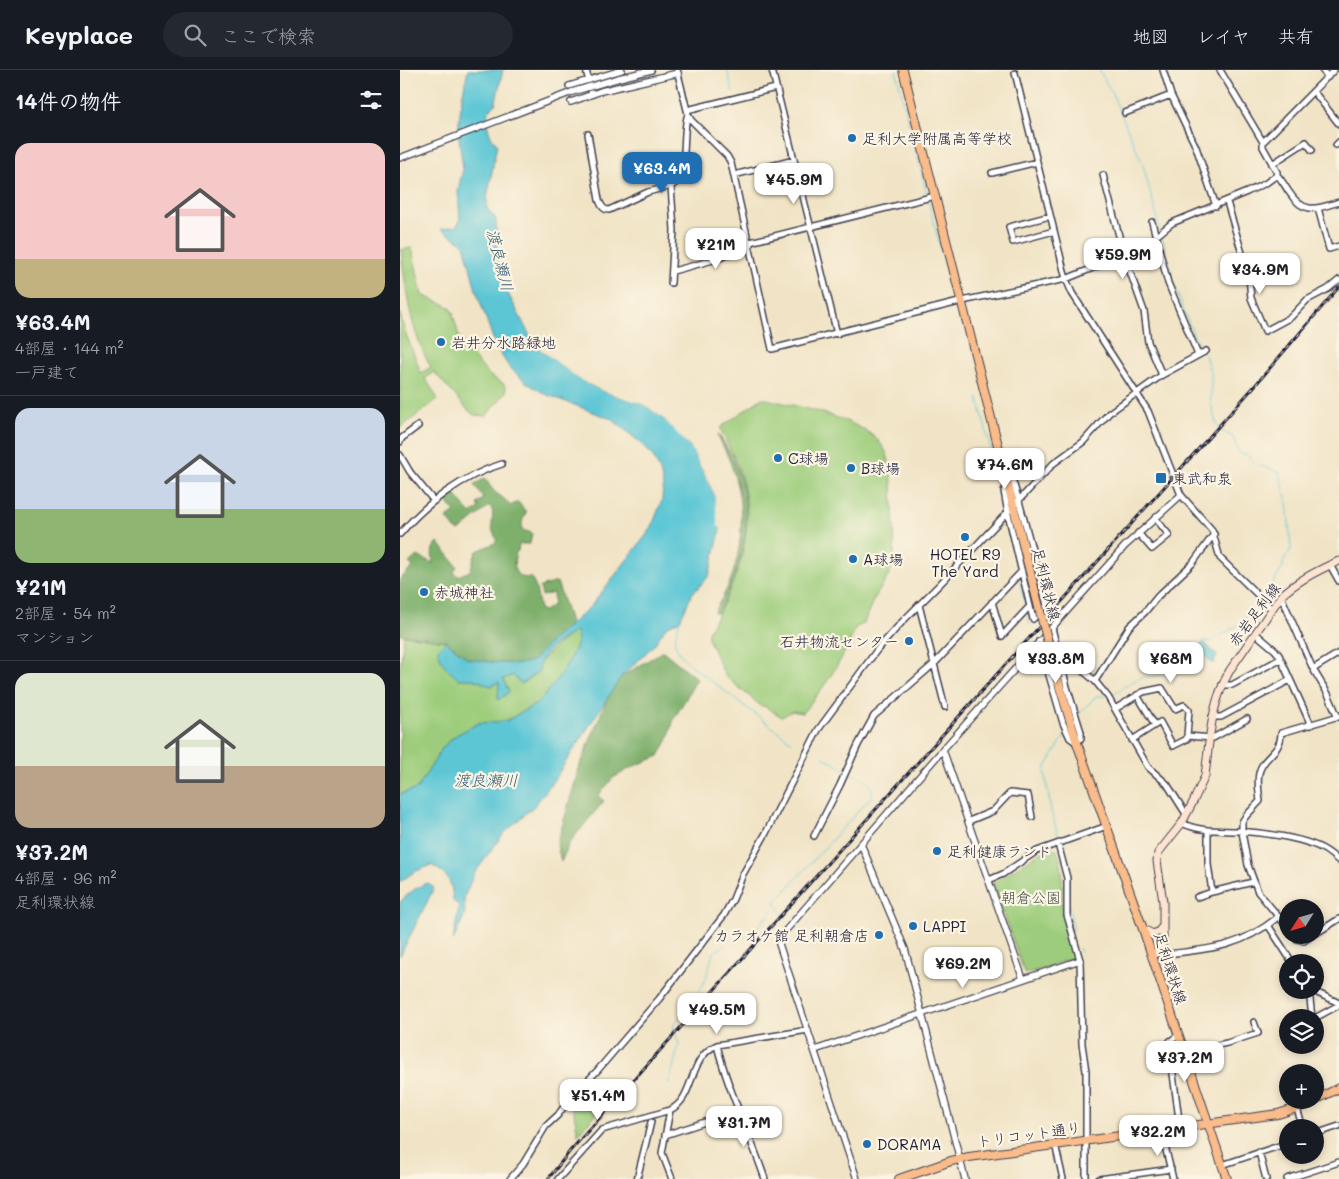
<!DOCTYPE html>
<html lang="ja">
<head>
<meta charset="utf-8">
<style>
	:root { --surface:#171b24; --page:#242831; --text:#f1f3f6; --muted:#9ea1a6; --line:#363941; --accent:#1f6fb2 }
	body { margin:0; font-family:Mali,"Klee One",sans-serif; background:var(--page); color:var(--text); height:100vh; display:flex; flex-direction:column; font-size:19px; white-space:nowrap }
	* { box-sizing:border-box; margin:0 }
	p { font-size:16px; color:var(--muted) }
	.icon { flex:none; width:28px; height:28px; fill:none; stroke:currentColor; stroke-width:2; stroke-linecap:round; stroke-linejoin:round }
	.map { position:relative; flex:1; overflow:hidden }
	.details { display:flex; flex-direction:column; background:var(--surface); width:400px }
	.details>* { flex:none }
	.needle { width:32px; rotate:233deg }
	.tools { position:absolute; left:879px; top:829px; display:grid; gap:10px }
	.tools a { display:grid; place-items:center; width:45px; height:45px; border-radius:50%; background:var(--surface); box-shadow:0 2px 8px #0003; font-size:25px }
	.price { position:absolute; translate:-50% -42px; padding:0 11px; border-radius:10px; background:#fff; color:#222; font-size:16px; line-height:32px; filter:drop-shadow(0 1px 2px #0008) }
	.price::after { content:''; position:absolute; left:50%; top:30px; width:15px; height:11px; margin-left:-8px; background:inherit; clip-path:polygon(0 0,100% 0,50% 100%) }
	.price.on { background:var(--accent); color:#fff }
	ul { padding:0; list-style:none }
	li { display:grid; align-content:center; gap:10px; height:265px; padding:0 15px }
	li+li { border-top:1px solid var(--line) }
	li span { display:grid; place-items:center; height:155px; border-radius:15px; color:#555 }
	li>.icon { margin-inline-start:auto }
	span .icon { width:90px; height:90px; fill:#fffc; stroke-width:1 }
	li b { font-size:21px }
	h2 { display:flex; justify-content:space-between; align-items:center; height:60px; padding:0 15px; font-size:21px }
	header { display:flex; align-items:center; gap:30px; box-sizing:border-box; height:70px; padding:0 25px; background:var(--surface); border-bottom:1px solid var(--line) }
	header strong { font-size:24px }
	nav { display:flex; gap:28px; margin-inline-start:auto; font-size:18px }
	.search { width:350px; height:45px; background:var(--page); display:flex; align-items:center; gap:12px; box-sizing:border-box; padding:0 18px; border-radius:28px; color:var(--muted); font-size:19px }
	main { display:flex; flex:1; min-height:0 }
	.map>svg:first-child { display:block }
	.green { fill:#9dcd7c; stroke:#60785c }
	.forest { fill:#7eb06c; stroke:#506954 }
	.water { fill:#5bc6d5; stroke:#3e7488 }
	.pier { fill:#f1e4c6 }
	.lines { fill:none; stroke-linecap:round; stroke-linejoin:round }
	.stream { stroke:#5bc6d5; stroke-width:1 }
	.minor-casing { stroke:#413f50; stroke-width:8 }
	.tertiary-casing { stroke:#413f50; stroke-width:8 }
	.secondary-casing { stroke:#413f50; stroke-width:9 }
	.primary-casing { stroke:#413f50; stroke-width:10 }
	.trunk-casing { stroke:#413f50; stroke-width:10 }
	.minor { stroke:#fff; stroke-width:5 }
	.tertiary { stroke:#fff; stroke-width:5.5 }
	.secondary { stroke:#fde4d0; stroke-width:7 }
	.primary { stroke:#f9bc8a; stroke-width:8 }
	.trunk { stroke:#f9bc8a; stroke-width:8 }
	.rail-casing { stroke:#22223b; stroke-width:3 }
	.rail { stroke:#fcf5e5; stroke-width:1; stroke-dasharray:4; stroke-linecap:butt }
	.tertiary-bridge-casing { stroke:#413f50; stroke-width:8; stroke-linecap:butt }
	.primary-bridge-casing { stroke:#413f50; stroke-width:10; stroke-linecap:butt }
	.tertiary-bridge { stroke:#fff; stroke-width:5.5 }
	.primary-bridge { stroke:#f9bc8a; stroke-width:8 }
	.poi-dot { fill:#1f6fb2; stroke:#fcf5e5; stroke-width:2 }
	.labels { text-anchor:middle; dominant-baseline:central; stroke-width:4.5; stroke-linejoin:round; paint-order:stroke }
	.poi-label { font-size:15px; fill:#22223b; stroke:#fcf5e5; text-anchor:start }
	.street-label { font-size:15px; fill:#22223b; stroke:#fcf5e5 }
	.park-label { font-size:15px; fill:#47554e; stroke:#fcf5e5 }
	.water-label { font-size:16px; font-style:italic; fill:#365b71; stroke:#fcf5e5 }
</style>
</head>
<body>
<header>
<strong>Keyplace</strong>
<div class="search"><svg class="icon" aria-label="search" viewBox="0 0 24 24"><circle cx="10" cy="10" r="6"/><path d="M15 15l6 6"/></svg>ここで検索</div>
<nav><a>地図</a><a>レイヤ</a><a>共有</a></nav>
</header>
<main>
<section class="details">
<h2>14件の物件<svg class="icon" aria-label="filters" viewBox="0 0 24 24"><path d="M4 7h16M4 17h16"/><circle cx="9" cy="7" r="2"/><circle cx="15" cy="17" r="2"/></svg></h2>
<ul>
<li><span style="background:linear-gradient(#f6c9c9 75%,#c2b280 0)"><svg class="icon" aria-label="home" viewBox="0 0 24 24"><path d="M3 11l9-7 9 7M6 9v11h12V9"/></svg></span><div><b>¥63.4M</b><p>4部屋 · 144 m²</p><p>一戸建て</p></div></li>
<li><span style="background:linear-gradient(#c9d6e8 65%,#8fb573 0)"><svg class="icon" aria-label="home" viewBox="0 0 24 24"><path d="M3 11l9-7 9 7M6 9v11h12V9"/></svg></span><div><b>¥21M</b><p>2部屋 · 54 m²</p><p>マンション</p></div></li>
<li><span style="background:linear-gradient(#dfe7d0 60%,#b9a48a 0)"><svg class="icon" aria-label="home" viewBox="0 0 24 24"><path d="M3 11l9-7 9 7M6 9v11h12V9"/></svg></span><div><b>¥37.2M</b><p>4部屋 · 96 m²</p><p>足利環状線</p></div></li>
</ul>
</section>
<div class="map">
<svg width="939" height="1109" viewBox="0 0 939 1109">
	<rect width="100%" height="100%" fill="#fcf5e5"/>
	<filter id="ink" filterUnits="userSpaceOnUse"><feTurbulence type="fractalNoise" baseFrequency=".02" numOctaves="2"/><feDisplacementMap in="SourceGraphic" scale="10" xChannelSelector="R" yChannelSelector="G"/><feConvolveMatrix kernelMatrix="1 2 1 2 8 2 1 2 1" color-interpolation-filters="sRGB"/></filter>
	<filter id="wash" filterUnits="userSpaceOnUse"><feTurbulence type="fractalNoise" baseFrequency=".0096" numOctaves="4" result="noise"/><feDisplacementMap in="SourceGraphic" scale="20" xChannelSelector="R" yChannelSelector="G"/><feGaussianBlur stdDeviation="1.12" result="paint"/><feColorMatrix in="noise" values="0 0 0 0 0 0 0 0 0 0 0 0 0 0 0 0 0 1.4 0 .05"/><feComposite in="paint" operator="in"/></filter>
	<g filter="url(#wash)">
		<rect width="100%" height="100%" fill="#f1e4c6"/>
		<!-- green -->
		<path class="green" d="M12,178l10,47 26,11 4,4 7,27 8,13 23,26 14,8 2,4v4l-20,24 -12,-1 -6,-5 -34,-38 -9,6 13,21 -38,29v-115l4,16 17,44 10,-6c-21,-35 -25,-77 -30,-117z
			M362,328c31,8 107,20 123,52 8,17 7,38 8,56 0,19 4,42 -1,61 -4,13 -14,24 -20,36 -3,7 -6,14 -8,21l-8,3c-13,33 -31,60 -54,86l-10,-2 -10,6 -18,-11h-3l-36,-30 -17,-38v-6c30,-52 52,-105 30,-165 -5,-13 -12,-26 -18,-39z
			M176,561l2,9 -8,19 -15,24 -17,20 -32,18 -27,2 -30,17 -32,49 -17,5v-126l4,-33 42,6 -8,8 21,30h14l18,7 8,-5 -1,18 5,-20 10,-4 9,9c17,-20 31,-40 54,-53z
			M655,778c11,16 6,41 7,59 1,17 8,34 13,50l-49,17 -2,-2 -31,-89 45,-29z
			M223,1014l-45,50 -6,-31 35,-17z"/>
		<!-- forest -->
		<path class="forest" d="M317,365l4,3c39,60 28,115 -3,176l-4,-2c5,-9 11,-18 15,-28 20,-50 15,-103 -12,-149z
			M85,408c3,5 6,10 10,14 6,5 11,7 15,14l8,-4 8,10 -4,10v8l10,3 -2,11h-11l-1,7 -2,1c-3,14 -4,27 16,26l4,11 4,21 4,1 10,-7 -1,-11 -11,3 -2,-9 17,-5 14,43 -25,21 -12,14 -13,4 -22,-1 -31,-4 -22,-18 -46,-7v-55l13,-12 -4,-4 8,-7 16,7c-1,-10 -2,-15 5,-21l19,24 -3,6 1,2 3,2 12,-5 5,-16 2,-4 18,-8 2,-4c-10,-13 -1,-21 -6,-33l-3,1 -29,24 -4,-2 -8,-11 8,-6 -10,-13 8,-7 18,22 8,-6 -2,-4 7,-6 -10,-13z
			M263,581l34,28 -23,40 -6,20 -9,17 -25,10 -21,12 -15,18 6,5 -34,41 -9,20 -4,-18 23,-79 29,-71 12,-17z"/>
		<!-- water -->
		<path class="water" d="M68,0h35l-8,35 -7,6c-2,11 0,26 9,33l-10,55v10l9,10 1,40 3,19 31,60 10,12 39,30 23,11 42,14 19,14 10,9 17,20 23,45 7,35 -12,48 -17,18 -12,26 -14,7 -12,18 -33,32 -65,100 -20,27 -33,30 -29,40 -10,23 1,17 -12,27 6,-35 -6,-5c-1,-19 -5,-27 -22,-36l-17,7 -14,10v-88l17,-5 26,-42 13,-12 23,-12 27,-2 32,-18 17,-21 15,-23 8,-19 -2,-9c-14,8 -38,22 -37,40l-18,13 -8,-9 -10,4 6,13 -11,8 1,-18 -8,4 -18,-7h-14c-11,-8 -19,-16 -21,-30l8,-8 22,18 31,4 21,1 14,-4 12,-14 45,-40 60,-77 11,-29 1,-15 -3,-14 -8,-16 -15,-15 -25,-21 -67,-25 -18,-11 -18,-16 -13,-20 -20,-57 -12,-46 -23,-15 16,-3 3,-6 -2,-30 5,-21 -5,-39 4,-33z
			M804,572l13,13 -3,8h-3l-4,-6 -10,-5z
			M28,813l6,5 -34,68v-54c8,-8 17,-16 28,-19z"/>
		<!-- pier -->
		<path class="pier" d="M131,268h3l9,10 46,34 15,7 42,13 20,15 27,29 24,46 4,33 2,3 -11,49 -4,4 5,-12 8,-41 -3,-2 -4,-33 -23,-45 -27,-29 -19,-14 -42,-14 -23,-11 -39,-30z"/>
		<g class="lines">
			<!-- stream -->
			<path class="stream" d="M327,0l6,22
				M496,0l13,55
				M699,0l12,21 32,74 17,64
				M516,81l11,44
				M528,130l26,100
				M761,163c7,37 19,71 34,105 2,5 6,8 8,13
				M805,285l6,19v30l3,13 3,8 6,7 10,5c4,9 2,17 14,18l8,8
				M578,328l19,76 4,27
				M858,395l21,7 8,28 4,49 -8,13v5l-19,31
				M607,453l11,49
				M619,510l6,24
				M627,543l3,12
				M280,549c-1,6 -4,13 -5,19 -2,13 13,24 22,32l95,72
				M710,626l17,-11 13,-7 23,-3 28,-21 13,-14 6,2 28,-17 23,-24
				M680,643l16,-17h10
				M423,687l21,12
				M660,772l-9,-31 -6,-38 1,-6 18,-30
				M662,778l4,15
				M669,837l5,23
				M387,851l-12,-19 97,-106c3,-15 -13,-19 -24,-24
				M346,868l25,-25 2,-6
				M679,878l3,7
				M269,1014l10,-40 -6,-19 22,-26 11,-20 7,-26 12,-8"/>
		</g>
	</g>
	<g filter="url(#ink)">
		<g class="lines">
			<defs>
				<path id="minor" d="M186,0l6,24
					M277,0l11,44 3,6 36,36 4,7 41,186 195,-49 99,-21 71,-29 11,-7 24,-20 75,-31 19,-9 11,-8
					M372,0l65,264
					M763,0l8,25 25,52 20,59
					M820,0l43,72v5l14,25v3c5,5 8,11 12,17 15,23 27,17 50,10
					M922,0l6,7
					M615,3l51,206 6,14 76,118 33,84 31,35 8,28 52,51
					M169,16l53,-16
					M914,22l25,32
					M287,40l89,-22
					M725,43l46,-18
					M188,64l11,66c2,5 4,10 10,10l39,-18 23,-6
					M863,72l71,-72
					M936,75l3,-3
					M872,94l34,-22 6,8
					M592,103l45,-11
					M334,105l60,-15
					M703,105l21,80 20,56 4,31 14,33
					M827,132l22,75 2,21 14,33 26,-14 16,-17 21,-11 11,-9
					M918,138l11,41 10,-3
					M650,146l-41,11 4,15 41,-11
					M752,152l16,61 30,72
					M350,172l185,-46
					M273,201l44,-12 33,-14
					M271,213l3,-53 -3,-44c19,-8 10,-56 17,-72
					M0,372l2,-4 16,-12
					M0,385l10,17 23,28
					M606,404l7,8 6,19 28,104 -14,14 -25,-105 -4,-23 3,-6
					M738,463l14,16 17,-14 -14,-17
					M0,464c25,-30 64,-59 102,-70
					M930,495l9,16
					M881,526l32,73 15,25 10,23
					M592,532l10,34
					M519,535l26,102
					M855,563l20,17 4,5 32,70
					M602,566l28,-30
					M639,571l24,82 7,15 7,5 4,-5v-6l-14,-45 -15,-59
					M658,583h4l33,28 13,16 40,70 19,17 19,30
					M913,599l26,-16
					M695,611l34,-54 16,-15 13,-16 34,-32 22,-30
					M822,615h10l48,-26
					M737,625l18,30
					M715,639l28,-17 19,-4 13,21 9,-4 5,5 -2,26
					M812,647h9l69,-37
					M732,670l28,-18 13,24 14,-7v-3l26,2 34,-19
					M569,751l24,-10 17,-18 18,2 4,22
					M782,753c18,9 37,7 57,8 25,2 62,6 84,18 6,3 11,8 16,12
					M414,766l26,-51 18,-40 16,-29 61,-53 87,-92
					M658,774l9,34v37l13,45 2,84 4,27v108
					M589,810l14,-6 34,-23 70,-25
					M812,822l41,-10
					M797,827l15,-5 -4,-28v-33
					M868,855l24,37
					M888,858l-30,-36 -10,-27 -6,-33v-10l4,-6 14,-15c-1,-8 -3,-19 -1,-28 4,-18 22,-19 22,-40l58,-17
					M915,864l24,-15
					M894,865l3,4 7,2 9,-6
					M761,879l6,5c45,-5 74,-7 111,-37
					M909,920l3,28
					M911,920l28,13
					M915,948l24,-13
					M779,965l-9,6 -1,3 11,83
					M785,982l42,-9 31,-10 -4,-11
					M897,1039l6,19
					M270,1040l-8,43 10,26
					M761,1060l12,49
					M915,1064l24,-8
					M265,1065l74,-24
					M655,1074l8,35
					M859,1082l7,27
					M822,1095l66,-22
					M110,1109l13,-15 23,-38 12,-11 10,-14 29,-30 62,-72 65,-84 9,-16 10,-25 23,-41 52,-103 59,-80 25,-28 37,-37 115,-122 29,-21 26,-29 53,-38 44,-24
					M158,1109l44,-49 68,-20c26,-12 17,-52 47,-65
					M237,1109l14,-57
					M365,1109c-15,-45 -37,-88 -48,-134l91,-15
					M699,1109l72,-10
					M887,1109l52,-17"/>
				<path id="tertiary" d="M219,8l32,-8
					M171,32l30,-11 77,-18
					M0,88l172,-66
					M543,680l80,229
					M461,774l44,105 60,230
					M415,980l265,-90
					M457,1109l-78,-235 1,-7 166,-191 179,-200 56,-51"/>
				<path id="secondary" d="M743,859l10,5 5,-2 5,-6
					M752,887l10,-10 1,-10v-35l-6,-41 1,-8 24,-30 12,-23 11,-24c5,-39 5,-70 25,-106l51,-74c17,-16 37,-26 58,-35"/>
				<path id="primary" d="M503,0l125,494
					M656,604l21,69 66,186 84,250"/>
				<path id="trunk" d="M499,1109l52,-18 18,-4 309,-43 25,-8 36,-18"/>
			</defs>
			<!-- minor casing -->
			<use href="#minor" class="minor-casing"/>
			<!-- tertiary casing -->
			<use href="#tertiary" class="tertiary-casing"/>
			<!-- secondary casing -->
			<use href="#secondary" class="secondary-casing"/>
			<!-- primary casing -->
			<use href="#primary" class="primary-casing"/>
			<!-- trunk casing -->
			<use href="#trunk" class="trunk-casing"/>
			<!-- minor -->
			<use href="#minor" class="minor"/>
			<!-- tertiary -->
			<use href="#tertiary" class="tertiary"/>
			<!-- secondary -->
			<use href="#secondary" class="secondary"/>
			<!-- primary -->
			<use href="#primary" class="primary"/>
			<!-- trunk -->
			<use href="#trunk" class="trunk"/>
			<defs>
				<path id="rail" d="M148,1109l22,-28 682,-762 87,-102"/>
			</defs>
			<!-- rail casing -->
			<use href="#rail" class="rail-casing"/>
			<!-- rail -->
			<use href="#rail" class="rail"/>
			<defs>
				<path id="tertiary-bridge" d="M172,22l47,-14"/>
				<path id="primary-bridge" d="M628,494l28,110"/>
			</defs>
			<!-- tertiary-bridge casing -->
			<use href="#tertiary-bridge" class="tertiary-bridge-casing"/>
			<!-- primary-bridge casing -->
			<use href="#primary-bridge" class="primary-bridge-casing"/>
			<!-- tertiary-bridge -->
			<use href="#tertiary-bridge" class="tertiary-bridge"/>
			<!-- primary-bridge -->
			<use href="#primary-bridge" class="primary-bridge"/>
		</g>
	</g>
	<!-- markers -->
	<g class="poi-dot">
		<circle cx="452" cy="68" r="5"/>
		<circle cx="41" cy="272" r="5"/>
		<circle cx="378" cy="388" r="5"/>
		<circle cx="451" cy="398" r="5"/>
		<rect x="755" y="402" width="12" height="12" rx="2.5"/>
		<circle cx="565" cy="467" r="5"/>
		<circle cx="453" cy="489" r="5"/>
		<circle cx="24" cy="522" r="5"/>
		<circle cx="509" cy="571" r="5"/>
		<circle cx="537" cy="781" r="5"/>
		<circle cx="513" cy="856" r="5"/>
		<circle cx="479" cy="865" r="5"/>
		<circle cx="467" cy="1074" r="5"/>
	</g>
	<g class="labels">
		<!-- poi labels -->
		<g class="poi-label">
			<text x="462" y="68">足利大学附属高等学校</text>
			<text x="51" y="272">岩井分水路緑地</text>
			<text x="388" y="388">C球場</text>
			<text x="461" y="398">B球場</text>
			<text x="772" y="408">東武和泉</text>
			<text x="565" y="484" text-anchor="middle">HOTEL R9<tspan x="565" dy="17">The Yard</tspan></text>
			<text x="463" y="489">A球場</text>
			<text x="34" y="522">赤城神社</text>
			<text x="499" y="571" text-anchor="end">石井物流センター</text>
			<text x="547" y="781">足利健康ランド</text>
			<text x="523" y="856">LAPPI</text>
			<text x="469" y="865" text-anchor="end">カラオケ館 足利朝倉店</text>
			<text x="477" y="1074">DORAMA</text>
		</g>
		<!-- street labels -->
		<g class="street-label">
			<text transform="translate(647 514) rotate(76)">足利環状線</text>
			<text transform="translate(854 544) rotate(-53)">赤岩足利線</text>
			<text transform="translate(771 898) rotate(72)">足利環状線</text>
			<text transform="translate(629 1064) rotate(-8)">トリコット通り</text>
		</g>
		<!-- park labels -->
		<g class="park-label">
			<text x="631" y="827">朝倉公園</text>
		</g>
		<!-- water labels -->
		<g class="water-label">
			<text transform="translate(101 190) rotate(76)">渡良瀬川</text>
			<text x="86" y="709">渡良瀬川</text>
		</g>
	</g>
</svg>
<div class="tools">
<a><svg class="needle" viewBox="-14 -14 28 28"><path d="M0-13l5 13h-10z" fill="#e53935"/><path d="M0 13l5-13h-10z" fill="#9ea1a6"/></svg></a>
<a><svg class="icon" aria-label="locate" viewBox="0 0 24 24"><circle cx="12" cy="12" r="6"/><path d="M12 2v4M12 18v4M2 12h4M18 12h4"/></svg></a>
<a><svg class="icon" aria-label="layers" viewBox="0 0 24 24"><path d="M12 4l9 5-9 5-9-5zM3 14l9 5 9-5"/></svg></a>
<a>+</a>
<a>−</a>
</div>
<b class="price on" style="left:262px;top:124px">¥63.4M</b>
<b class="price" style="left:394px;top:135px">¥45.9M</b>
<b class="price" style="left:316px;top:200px">¥21M</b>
<b class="price" style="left:723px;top:210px">¥59.9M</b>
<b class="price" style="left:860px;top:225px">¥34.9M</b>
<b class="price" style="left:605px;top:420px">¥74.6M</b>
<b class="price" style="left:656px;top:614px">¥33.8M</b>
<b class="price" style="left:771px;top:614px">¥68M</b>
<b class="price" style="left:563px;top:919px">¥69.2M</b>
<b class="price" style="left:317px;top:965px">¥49.5M</b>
<b class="price" style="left:785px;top:1013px">¥37.2M</b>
<b class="price" style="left:198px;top:1051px">¥51.4M</b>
<b class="price" style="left:344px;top:1078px">¥31.7M</b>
<b class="price" style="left:758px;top:1087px">¥32.2M</b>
</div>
</main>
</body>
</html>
